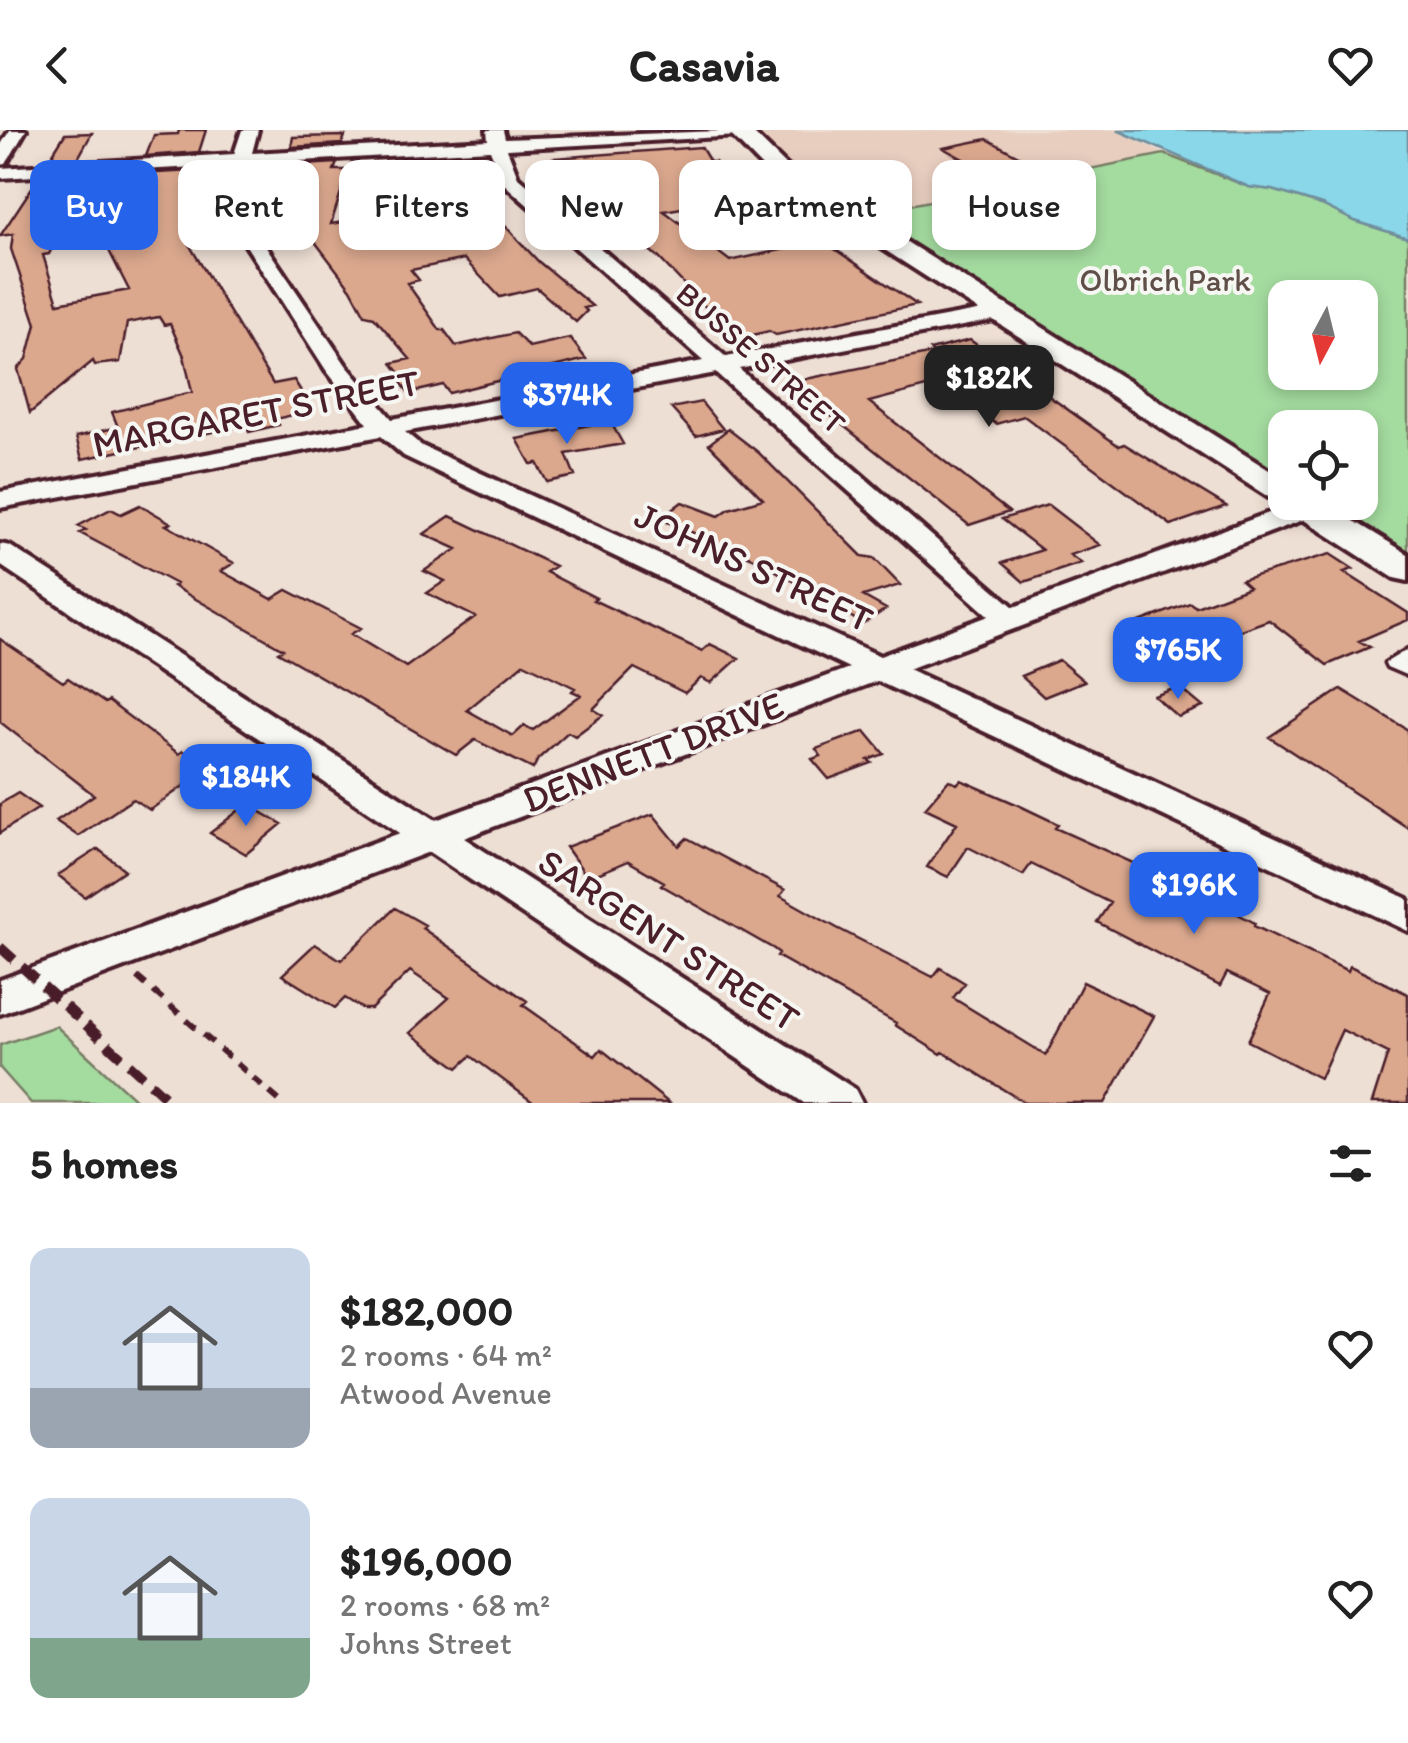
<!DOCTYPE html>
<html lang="en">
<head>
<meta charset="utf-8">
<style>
	:root { --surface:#fff; --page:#f6f6f6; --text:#222; --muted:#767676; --accent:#2563eb }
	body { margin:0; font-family:Itim,sans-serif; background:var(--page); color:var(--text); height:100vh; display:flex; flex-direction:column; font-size:38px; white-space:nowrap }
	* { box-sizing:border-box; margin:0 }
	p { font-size:32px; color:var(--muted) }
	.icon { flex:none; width:55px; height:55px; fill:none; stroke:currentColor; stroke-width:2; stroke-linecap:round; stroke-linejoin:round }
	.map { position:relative; height:973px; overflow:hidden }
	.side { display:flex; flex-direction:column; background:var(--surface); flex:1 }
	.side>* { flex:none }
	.banner { position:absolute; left:30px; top:30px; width:1350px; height:90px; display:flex; gap:20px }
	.needle { width:65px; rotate:187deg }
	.tools { position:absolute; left:1268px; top:150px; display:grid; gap:20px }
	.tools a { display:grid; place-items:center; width:110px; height:110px; border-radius:20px; background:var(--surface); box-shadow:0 5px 15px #0003; font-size:50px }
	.price { position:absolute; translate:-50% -85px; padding:0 22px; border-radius:20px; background:var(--accent); color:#fff; font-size:32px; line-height:65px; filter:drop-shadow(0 2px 5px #0008) }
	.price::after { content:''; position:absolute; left:50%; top:60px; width:30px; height:22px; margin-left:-15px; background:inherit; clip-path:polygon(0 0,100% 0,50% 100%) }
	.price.on { background:#222; color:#fff }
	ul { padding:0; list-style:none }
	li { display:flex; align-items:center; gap:30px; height:250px; padding:0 30px }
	li span { display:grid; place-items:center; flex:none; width:280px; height:200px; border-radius:20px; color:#555 }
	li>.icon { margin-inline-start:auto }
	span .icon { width:120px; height:120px; fill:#fffc; stroke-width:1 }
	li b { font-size:42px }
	h2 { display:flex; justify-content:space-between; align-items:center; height:120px; padding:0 30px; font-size:42px }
	.pill { padding:0 35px; border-radius:20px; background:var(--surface); box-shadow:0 5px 15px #0003; font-size:35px; line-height:90px }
	.pill.on { background:var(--accent); color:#fff }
	header { display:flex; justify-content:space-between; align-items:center; height:130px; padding:0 30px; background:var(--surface); font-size:45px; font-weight:700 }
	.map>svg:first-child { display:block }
	.built { fill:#e8cebf }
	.green { fill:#a4db9f; stroke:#777d65; stroke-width:2.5; fill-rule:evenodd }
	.water { fill:#89d7e8; stroke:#708d9c; stroke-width:2.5 }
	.building { fill:#dba88e; stroke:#4a1f2b; stroke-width:2.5; fill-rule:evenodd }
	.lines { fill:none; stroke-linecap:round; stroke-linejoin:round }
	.lane-casing { stroke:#4a1f2b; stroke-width:7 }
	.street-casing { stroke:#4a1f2b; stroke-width:8 }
	.secondary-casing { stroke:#4a1f2b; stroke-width:8 }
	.path { stroke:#4a1f2b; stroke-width:6; stroke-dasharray:12 10; stroke-linecap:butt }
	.lane { fill:#f6f6f2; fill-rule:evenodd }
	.street { fill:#f6f6f2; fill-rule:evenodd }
	.secondary { fill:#f6f6f2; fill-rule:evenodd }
	.rail { stroke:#4a1f2b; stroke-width:10; stroke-dasharray:19 10; stroke-linecap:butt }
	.labels { text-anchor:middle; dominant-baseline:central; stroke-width:8; stroke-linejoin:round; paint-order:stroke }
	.far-park-label { font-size:32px; fill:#604e48; stroke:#f6f6f2 }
	.far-street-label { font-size:32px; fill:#4a1f2b; stroke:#f6f6f2 }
	.street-label { font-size:38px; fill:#4a1f2b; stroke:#f6f6f2 }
</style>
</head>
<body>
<header><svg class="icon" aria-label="back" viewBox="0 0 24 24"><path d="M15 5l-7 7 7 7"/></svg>Casavia<svg class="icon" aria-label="heart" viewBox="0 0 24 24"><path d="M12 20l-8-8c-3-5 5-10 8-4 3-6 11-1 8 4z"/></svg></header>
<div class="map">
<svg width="1408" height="973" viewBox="0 0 1408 973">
	<rect width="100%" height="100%" fill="#eedfd4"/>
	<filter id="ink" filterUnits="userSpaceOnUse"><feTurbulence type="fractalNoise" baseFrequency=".01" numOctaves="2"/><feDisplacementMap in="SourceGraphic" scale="20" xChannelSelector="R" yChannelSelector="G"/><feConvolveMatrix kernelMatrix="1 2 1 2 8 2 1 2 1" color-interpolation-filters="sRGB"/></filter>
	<g filter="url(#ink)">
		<!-- built -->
		<path class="built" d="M1117,0l47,24 -314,63 -111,-86z"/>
		<!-- green -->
		<path class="green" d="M1164,24l85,33 24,3 49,15 33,16 53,17v332l-111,-67 63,-1v-74h-75v67l-435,-278zM1285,168h75v74h-75z
			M56,896l83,77h-108l-31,-35v-23z"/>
		<!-- water -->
		<path class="water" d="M1117,0h291v108l-53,-17 -33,-16 -49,-15 -24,-3z"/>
		<!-- building -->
		<path class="building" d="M179,0h27l-7,22 -53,4 8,-21 24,-1z
			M92,3l-15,27 -29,1 17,-27z
			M345,6l-3,8 -51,3 2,-10z
			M987,9l35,19 -9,2 15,8 -19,3 8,5 -43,8 -31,-19 24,-4 -24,-13z
			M701,17l9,15h5l32,35 -83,14 66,50 60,-13 -8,-7 32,-6 103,70 -141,30 -7,-4 -33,8 -77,-81 -95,-80 -11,-20z
			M453,26l17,44 6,-1 16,13 47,50 53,44 -8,2 3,3 -11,11 -39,-34 -37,9 -36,-38 -53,11 8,10 -12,3 33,47h4l12,16 59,-13 14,14 41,-9 16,21 -137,34 -6,-8 -34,8 -15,-20 5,-1 -7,-9 18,-4 -36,-42 -9,-2 -14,-26 -70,-92 6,-31 50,-3 -3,7h14l-17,54 48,-8 22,25 43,-9 -9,-25 10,-2 -5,-16 -14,-11 9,-2 -7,-19z
			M193,41l-8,17 2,53 86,143 21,-4 19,30 -37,9 3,6 -30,7 -3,-7 -164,34 -6,-22 42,-10 -6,-15 80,-20 -8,-36 -14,-32 -6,1 -5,-8 -32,6 -7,39 -25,3 -2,-4 -63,52 -12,-44 9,-10 9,-35 -25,-75 2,-15 -13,2 37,-56 30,-2 -6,9 22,-1 -34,68 -6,1 15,48 71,-13 -31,-61 21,-4 20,-51z
			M970,210l149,106 5,-2 102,62 -55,19 -147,-109 -28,8 -55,-41 -72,19 140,110 -40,13 -148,-117 -25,-27 137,-28 -3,-3z
			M701,272l22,27 -27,7 -25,-28z
			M610,291l13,23 -57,10 9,22 -28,6 -10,-19 -6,1 -14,-25z
			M728,299l31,24 103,103 12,2 26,27 -37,11 23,13 -23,15 -105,-64 -98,-41 22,-17 37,14 10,-7 34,-10 -54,-55z
			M140,375l31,18 -5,2 68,38 -13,8 51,28 15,-9 74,38 -10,6 55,33 69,-50 -48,-24 18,-12 -21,-10 33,-22 -33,-15 26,-18 105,50 -9,6 50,26 -3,2 109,51 8,-7 29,14 -28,25 -10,-5 -16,15 -51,-25 -41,41 10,6 -28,21 -7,-4 -30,27 -5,10 -58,-29 -19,15 -178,-103 5,-3 -110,-63 3,-2 -96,-51 6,-3 -8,-4 33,-17 10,5zM524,533l51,25 -3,3 9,4 -48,35 -9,-4 -11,10 -46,-26z
			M1048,375l52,40 -30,10 11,8 -57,19 -22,-19 40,-13 -40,-31z
			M1330,424l23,15 -9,3 64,41v7l-49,21 11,6 -43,18 -58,-45 -59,21 -4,-4 -50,21 -28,-23 11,-4 -8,-6 59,-22 6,4 53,-20 -8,-7z
			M0,509l63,43 5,-4 37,25 3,-2 71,53 4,-3 26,17 -59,42 -17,-11 -55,37 -22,-15 38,-26 -94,-73z
			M1059,530l25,21 -40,16 -23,-21z
			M1179,557l24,20 -25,10 -24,-21z
			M1341,559l67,41v98l-139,-91z
			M865,601l19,23 -16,6 4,3 -43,16 -17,-20 9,-3 -5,-7z
			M949,650l8,4 4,-4 55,24 42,20 -3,4 134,60 66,35 -1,3 94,45 2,-5 58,28v109h-36l16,-50 -46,-23 -22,48 -72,-37 22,-47 -43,-21 -7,13 -123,-64 13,-19 -79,-39 -8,11 -55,-28 -20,30 -21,-10 30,-44 -32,-15z
			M18,663l21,15 -39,25v-29z
			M247,674l35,20 -36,30 -36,-21z
			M653,684l26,32 8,-8 98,52 -5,6 57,32 96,49 7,-9 25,15 -12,15 93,57 37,-73 71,34 -49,87h-80l-82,-51 -2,2 -46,-29 1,-2 -119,-67 2,-3 -5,-4 -113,-64 3,-3 -36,-21 -40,17 -22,-31z
			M98,719l27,21 -40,27 -27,-22z
			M395,778l30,17 -3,3 105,73 -4,4 72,51 6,-7 68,54h-135l-63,-47 -13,12 -48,-35 39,-35 -39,-27 -39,38h-8l-18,-11 -10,10 -53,-33 33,-31 26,16z"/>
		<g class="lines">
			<defs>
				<path id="lane" d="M1408,519v12l-3,2 3,1v12l-21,-9 -2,-4z"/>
				<path id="street" d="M10,0h16l-20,34 -6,1v-19z
					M242,0h16l-6,23 236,-13 -1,-10h16l2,9 242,-9 -8,6 -232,13 11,28 208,180 273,-50 8,1 3,5 -3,5 -8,1 -260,50 275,238 282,-104h20l4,6 -4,6 -408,154 500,230v32l-531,-250 -413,157 391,251 7,14h-58l-375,-251 -429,162v-34l400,-147 -400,-268v-21l10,2 426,274 413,-152 -445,-212 -23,-20 -381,72v-16l368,-68 -42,-54 -88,-137 -13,-38 6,-30 -231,13v-10l234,-14zM490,20l14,34 199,177 -311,58 -46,-54 -89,-132 -13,-38 5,-31zM716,243l273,243 -109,40 -458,-210 -17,-14z"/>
				<path id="secondary" d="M726,0h24l39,38 496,312v22h38l85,52v27l-14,-3 -621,-400z"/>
			</defs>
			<!-- lane casing -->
			<use href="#lane" class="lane-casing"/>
			<!-- street casing -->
			<use href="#street" class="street-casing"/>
			<!-- secondary casing -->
			<use href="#secondary" class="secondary-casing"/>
			<!-- path -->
			<path class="path" d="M137,847l145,126"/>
			<!-- lane -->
			<use href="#lane" class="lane"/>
			<!-- street -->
			<use href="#street" class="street"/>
			<!-- secondary -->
			<use href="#secondary" class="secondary"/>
			<!-- rail -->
			<path class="rail" d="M0,817l172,156"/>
		</g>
	</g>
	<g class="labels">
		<!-- far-park labels -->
		<g class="far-park-label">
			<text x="1165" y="150">Olbrich Park</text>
		</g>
		<!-- far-street labels -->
		<g class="far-street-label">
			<text transform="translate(761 228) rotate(41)">BUSSE STREET</text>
		</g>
		<!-- street labels -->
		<g class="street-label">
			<text transform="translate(256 283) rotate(-11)">MARGARET STREET</text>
			<text transform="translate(754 437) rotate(25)">JOHNS STREET</text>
			<text transform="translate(653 622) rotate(-21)">DENNETT DRIVE</text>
			<text transform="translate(669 810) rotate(33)">SARGENT STREET</text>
		</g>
	</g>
</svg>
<div class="tools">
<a><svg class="needle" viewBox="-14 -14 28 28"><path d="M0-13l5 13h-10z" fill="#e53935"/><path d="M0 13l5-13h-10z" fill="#767676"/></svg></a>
<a><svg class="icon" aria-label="locate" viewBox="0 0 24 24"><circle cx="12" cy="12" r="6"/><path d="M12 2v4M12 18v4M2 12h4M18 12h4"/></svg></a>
</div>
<b class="price on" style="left:989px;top:300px">$182K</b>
<b class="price" style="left:567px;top:317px">$374K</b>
<b class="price" style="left:1178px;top:572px">$765K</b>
<b class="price" style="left:246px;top:699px">$184K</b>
<b class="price" style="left:1194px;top:807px">$196K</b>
<div class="banner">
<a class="pill on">Buy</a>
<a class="pill">Rent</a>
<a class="pill">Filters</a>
<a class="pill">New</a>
<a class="pill">Apartment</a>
<a class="pill">House</a>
</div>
</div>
<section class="side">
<h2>5 homes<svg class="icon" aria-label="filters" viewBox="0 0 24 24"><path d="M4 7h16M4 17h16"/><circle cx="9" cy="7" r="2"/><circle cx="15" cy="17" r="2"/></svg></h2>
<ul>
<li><span style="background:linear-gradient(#c9d6e8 70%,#9aa5b1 0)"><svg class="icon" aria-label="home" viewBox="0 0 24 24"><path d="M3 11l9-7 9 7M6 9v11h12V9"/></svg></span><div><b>$182,000</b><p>2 rooms · 64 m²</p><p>Atwood Avenue</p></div><svg class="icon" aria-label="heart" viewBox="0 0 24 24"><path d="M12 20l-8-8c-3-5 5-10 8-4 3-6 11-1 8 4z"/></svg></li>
<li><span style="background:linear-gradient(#c9d6e8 70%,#7fa58c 0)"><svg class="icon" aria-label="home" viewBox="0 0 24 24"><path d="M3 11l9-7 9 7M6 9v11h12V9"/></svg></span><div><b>$196,000</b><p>2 rooms · 68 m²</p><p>Johns Street</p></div><svg class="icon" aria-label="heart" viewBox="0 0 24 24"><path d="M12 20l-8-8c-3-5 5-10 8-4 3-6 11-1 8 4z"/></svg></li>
</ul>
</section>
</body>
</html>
